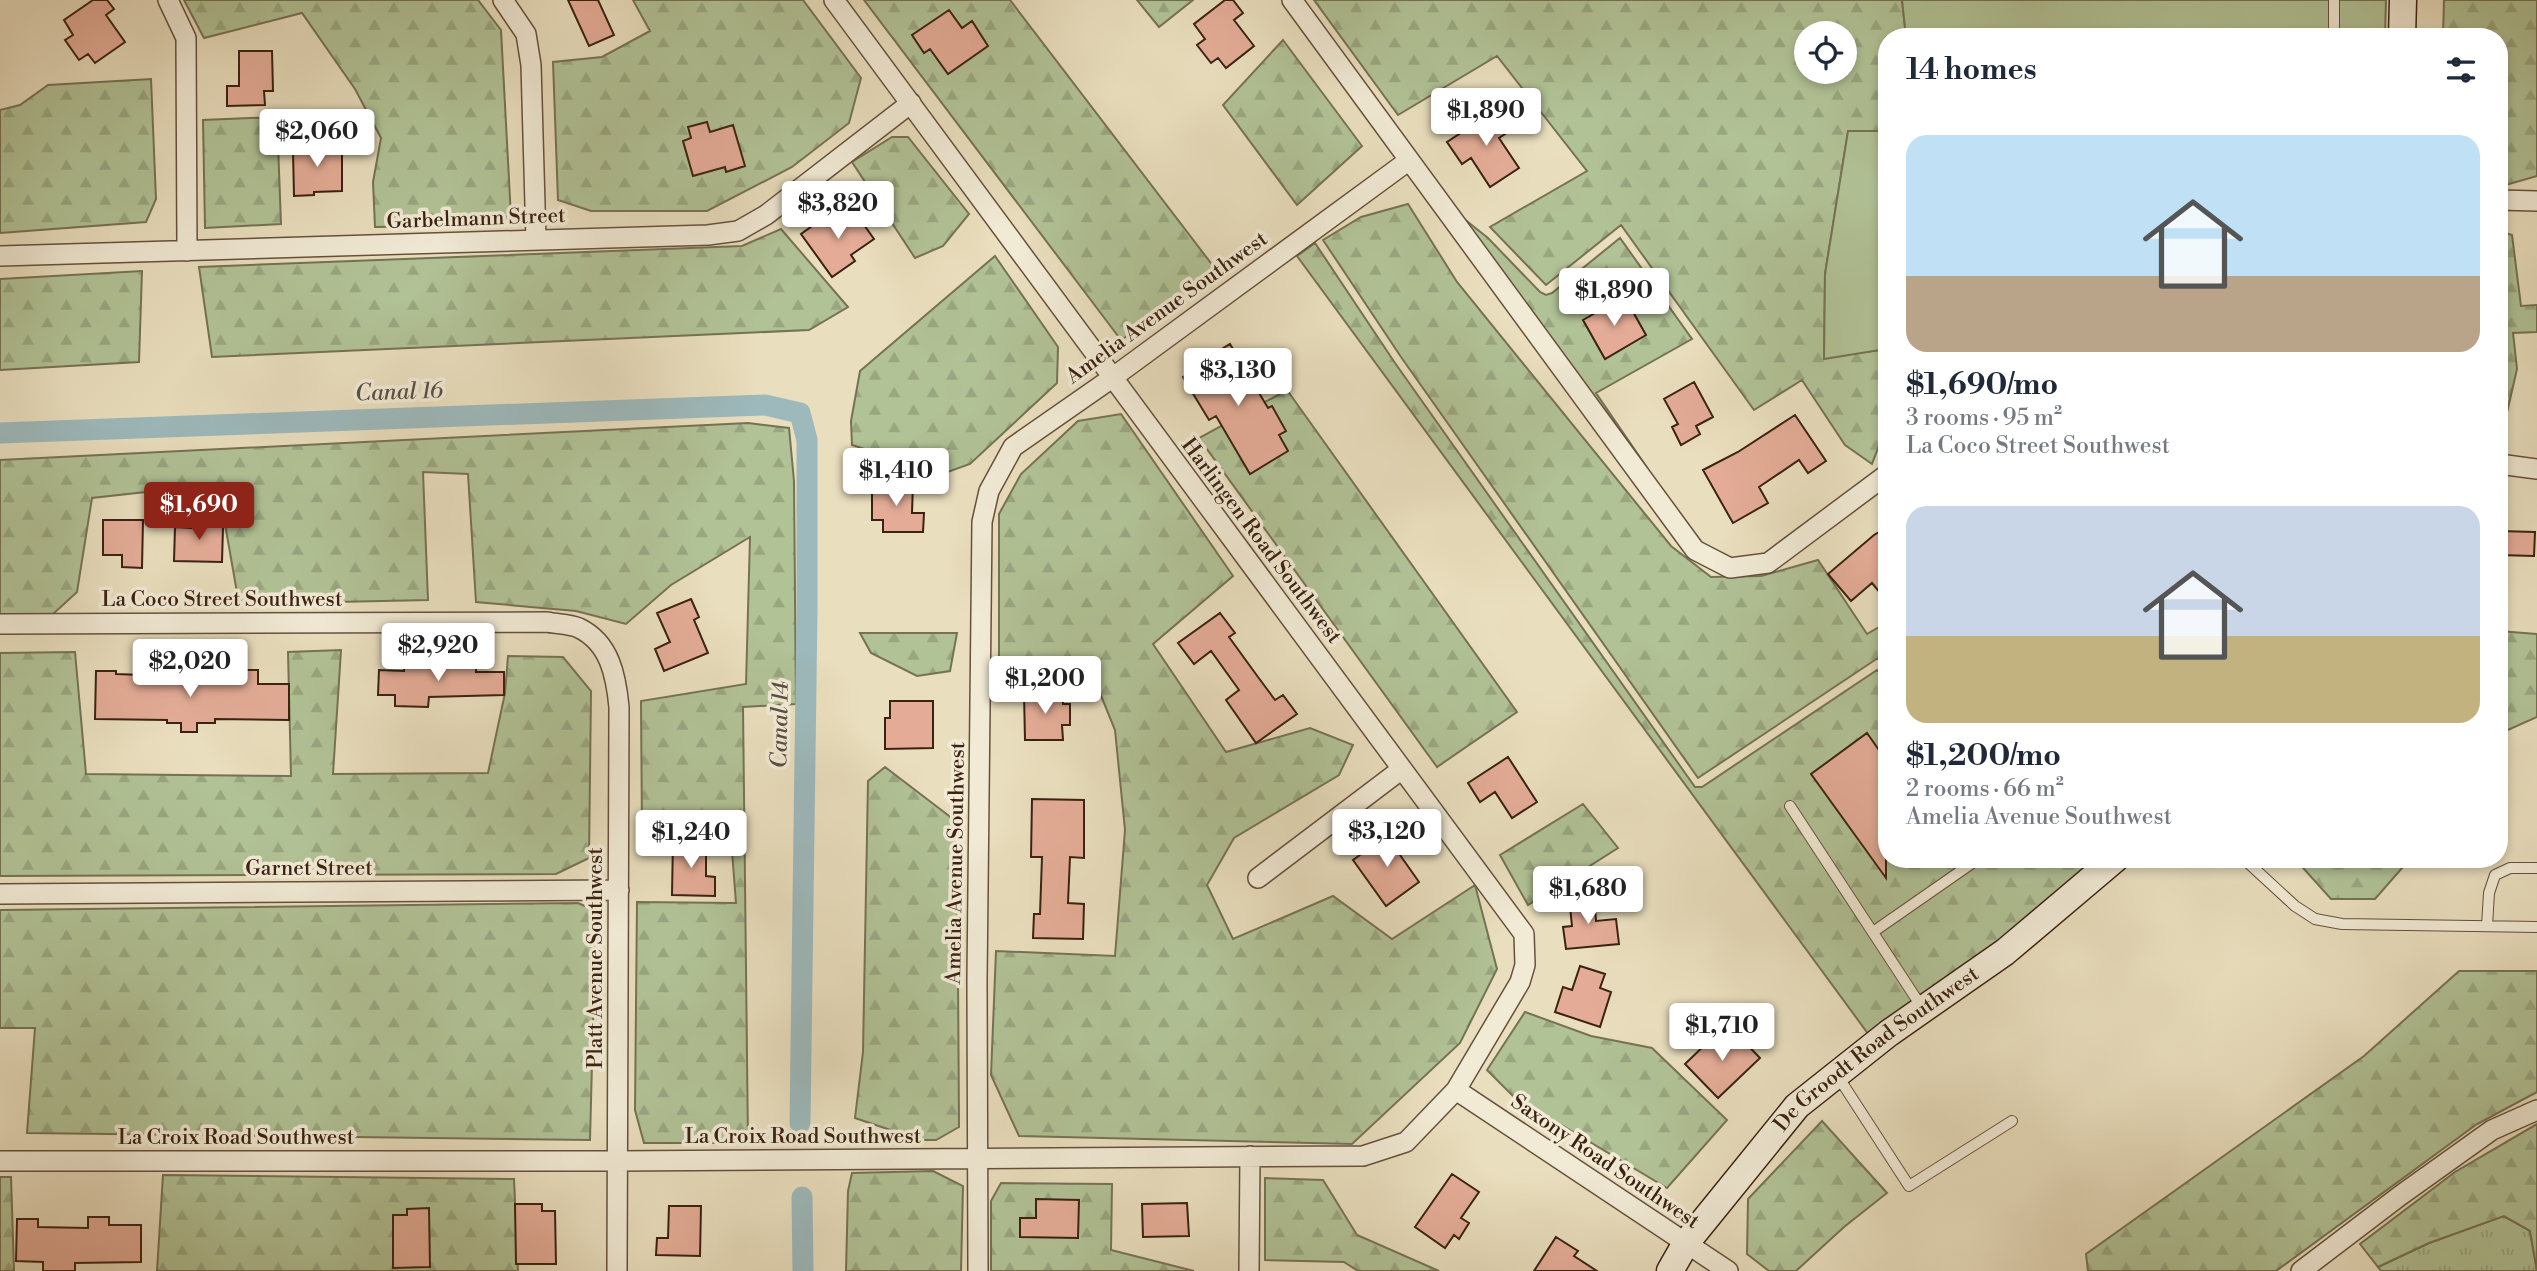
<!DOCTYPE html>
<html lang="en">
<head>
<meta charset="utf-8">
<style>
	:root { --surface:#fff; --page:#f2f2f3; --text:#1f2937; --muted:#747a83; --accent:#8f2418 }
	body { margin:0; font-family:"Libre Bodoni",serif; background:var(--page); color:var(--text); height:100vh; display:flex; flex-direction:column; font-size:26px; white-space:nowrap }
	* { box-sizing:border-box; margin:0 }
	p { font-size:23px; color:var(--muted) }
	.icon { flex:none; width:38px; height:38px; fill:none; stroke:currentColor; stroke-width:2; stroke-linecap:round; stroke-linejoin:round }
	.map { position:relative; flex:1; overflow:hidden }
	.sheet { position:absolute; left:1878px; top:28px; width:630px; height:840px; display:flex; flex-direction:column; background:var(--surface); border-radius:28px; box-shadow:0 4px 10px #0003 }
	.sheet>* { flex:none }
	.tools { position:absolute; left:1794px; top:21px; display:grid; gap:14px }
	.tools a { display:grid; place-items:center; width:63px; height:63px; border-radius:50%; background:var(--surface); box-shadow:0 4px 10px #0003; font-size:35px }
	.price { position:absolute; translate:-50% -60px; padding:0 16px; border-radius:7px; background:#fff; color:#222; font-size:23px; line-height:46px; filter:drop-shadow(0 2px 4px #0008) }
	.price::after { content:''; position:absolute; left:50%; top:42px; width:21px; height:16px; margin-left:-10px; background:inherit; clip-path:polygon(0 0,100% 0,50% 100%) }
	.price.on { background:var(--accent); color:#fff }
	ul { padding:0; list-style:none }
	li { display:grid; align-content:center; gap:14px; height:371px; padding:0 28px }
	li span { display:grid; place-items:center; height:217px; border-radius:21px; color:#555 }
	li>.icon { margin-inline-start:auto }
	span .icon { width:126px; height:126px; fill:#fffc; stroke-width:1 }
	li b { font-size:30px }
	h2 { display:flex; justify-content:space-between; align-items:center; height:84px; padding:0 28px; font-size:30px }
	.map>svg:first-child { display:block }
	.grass { fill:url(#grass-tufts); stroke:#767254; stroke-width:2 }
	.forest { fill:url(#forest-firs); stroke:#767254; stroke-width:2; fill-rule:evenodd }
	.green { fill:#b1c296; stroke:#767254; stroke-width:2 }
	.lines { fill:none; stroke-linecap:round; stroke-linejoin:round }
	.canal { stroke:#9db9bc; stroke-width:21 }
	.building { fill:#e4ac97; stroke:#3b2211; stroke-width:2 }
	.lane-casing { stroke:#66513c; stroke-width:12 }
	.street-casing { stroke:#66513c; stroke-width:22 }
	.secondary-casing { stroke:#3b2211; stroke-width:29 }
	.lane { stroke:#f1ead5; stroke-width:10 }
	.street { stroke:#f1ead5; stroke-width:19 }
	.secondary { stroke:#f1ead5; stroke-width:26 }
	.labels { text-anchor:middle; dominant-baseline:central; stroke-width:7; stroke-linejoin:round; paint-order:stroke }
	.street-label { font-size:21px; fill:#3b2211; stroke:#f1ead5 }
	.water-label { font-size:23px; font-style:italic; fill:#584f44; stroke:#f1ead5 }
</style>
</head>
<body>
<div class="map">
<svg width="2537" height="1271" viewBox="0 0 2537 1271">
	<defs>
		<pattern id="grass-tufts" width="24" height="20" patternUnits="userSpaceOnUse" patternTransform="scale(1.75)"><rect width="24" height="20" fill="#b1c296"/><path d="M3 7l-1-3M5 7V3M7 7l1-3M15 17l-1-3M17 17v-4M19 17l1-3" fill="none" stroke="#99a680"/></pattern>
		<pattern id="forest-firs" width="22" height="20" patternUnits="userSpaceOnUse" patternTransform="scale(1.75)"><rect width="22" height="20" fill="#b1c296"/><path d="M5 1l3.5 6h-7zM16 11l3.5 6h-7z" fill="#99a680"/></pattern>
	</defs>
	<rect width="100%" height="100%" fill="#e9debe"/>
	<filter id="stains"><feTurbulence type="fractalNoise" baseFrequency=".00286" numOctaves="4"/><feColorMatrix values="0 0 0 0 .2 0 0 0 0 .09 0 0 0 0 .02 0 0 0 .5 -.17"/></filter>
	<radialGradient id="worn" r=".72"><stop offset=".6" stop-color="#630" stop-opacity="0"/><stop offset="1" stop-color="#630" stop-opacity=".3"/></radialGradient>
	<!-- grass -->
	<path class="grass" d="M2503,1216l27,15 7,40h-156l-3,-4 51,-24z"/>
	<!-- forest -->
	<path class="forest" d="M184,0h294l23,30 10,187 -23,9 -113,1 -2,-45 8,-44 -26,-49 -53,-76 -98,25z
		M633,0h170l58,78 -12,45 -57,44 -85,44h-116l-33,-11 -5,-138 49,-5 48,-26z
		M864,0h146l210,275 -99,65z
		M1137,0h56l-34,27z
		M1314,0h588l4,37h-20v94l-38,1 -23,142 -1,84 62,-9v78l-14,37 -27,-19 -43,-65 -48,30 -133,-185 -75,60 -56,-58 97,-56 -90,-115 -99,59zM1806,33h38v39h-38z
		M2444,0h93v176l-38,11v-150h-56z
		M1283,40l79,106 -65,59 -74,-100z
		M151,79l5,120 -10,23 -146,11v-123l20,-5 28,-20z
		M277,117l4,107 -76,4 -2,-108z
		M892,137h16l61,77 -26,32 -28,12 -63,-96z
		M1408,204l49,78 214,264 40,31 50,-1 57,-16 49,74 19,-11v43l-8,-8 -180,120 -297,-421 -78,-117 38,-23z
		M1463,218l25,20 52,54 6,3 6,-2 68,-55 72,101 -96,54 52,76z
		M781,229l67,78 -39,23 -597,27 -13,-90 543,-21z
		M2499,231l13,4 9,71 16,-1v27l-24,1 4,36 -14,61 -4,2z
		M1315,243l80,120 300,424h7l175,-117 9,9v180h212l-98,84 -131,92 -572,-779z
		M995,256l63,91 -1,36 -87,81 -28,10 -90,-29 -1,-24 9,-50z
		M142,271l-3,91 -139,8v-91z
		M1287,390l230,322 -80,55 -238,-329z
		M1121,414l112,162 -80,68 73,108 84,-24 43,17 -14,30 -105,63 -27,47 26,54 100,-43 59,43 83,-54 22,84 -37,74 -108,101 -333,-8 -28,-61 5,-124 119,5 10,-126 -10,-100 -26,-64 -90,1v-153l22,-40 57,-53z
		M748,423l41,5 5,53 2,223 -53,3 5,436h-104l-9,-33 2,-208 99,1 -6,-78 -88,9 -1,-133 105,-17 4,-147 -79,48 -45,39 -50,-13 -100,-9 -8,-128 -45,-2 5,128 -189,4 -21,-120 -126,14 -15,94 -25,23 -52,-1v-154z
		M2499,631l38,3v83l-38,17z
		M860,633h97l-7,38 -33,5 -46,-23z
		M341,650l-8,124 155,-1 17,-80 3,-37 55,1 28,34 -2,167 -33,16 -556,2v-223l75,-1 11,122 205,2 -3,-124z
		M885,767l72,55 2,305 -23,13h-16l-65,-22 8,-66 5,-271z
		M1583,804l35,44 -90,57 -28,-50z
		M2295,859h115l-35,40h-44z
		M578,903l18,8 -6,229 -563,-7 8,-105h-35v-118z
		M2459,971h78v121l-60,32 -201,147h-188l-2,-17 278,-198z
		M1525,1012l66,24 61,12 75,72 -60,68 -154,-92 -26,-26z
		M1822,1121l65,72 -43,34 -48,44h-27l-22,-17 1,-55z
		M2537,1124v147l-7,-40 -26,-15 -75,27 -51,24 -18,-23 95,-72z
		M933,1171l30,15 -2,85h-115l2,-80 4,-18z
		M163,1175l351,4 4,92h-361z
		M0,1177h11l3,94h-14z
		M1265,1178l58,2 34,55 82,36h-81l-14,-9 -79,-2z
		M1001,1183l111,1 -1,66 83,21h-203v-70z"/>
	<!-- green -->
	<path class="green" d="M1902,0h484l-1,37h-479z
		M1848,131h38v218l-62,10 1,-85z"/>
	<g class="lines">
		<!-- canal -->
		<path class="canal" d="M0,433l765,-28 35,8 7,27v169l-7,514
			M802,1197l1,74"/>
	</g>
	<!-- building -->
	<path class="building" d="M93,0h14l7,9 -8,6 19,27 -30,21 -7,-9 -9,6 -14,-20 8,-5 -9,-15z
		M568,0h30l16,35 -25,11z
		M1225,0h8l10,13 -9,7 20,26 -28,22 -8,-10 -7,5 -14,-18 8,-6 -11,-15z
		M949,10l13,18 10,-7 16,25 -40,28 -18,-25 -6,4 -12,-18z
		M239,51h33l1,40h-9l1,14 -38,1v-20h12z
		M1499,108l14,21 -14,9 20,30 -29,19 -19,-29 -9,6 -15,-22z
		M707,122l3,10 23,-7 12,41 -19,6 -1,-5 -32,9 -10,-35 8,-3 -3,-11z
		M304,139h19v11h19v41l-28,1v3l-20,1 -1,-45h11z
		M852,208l22,31 -23,16 4,6 -23,16 -31,-43 21,-15 5,7z
		M1618,300l4,6 6,-3 18,32 -41,24 -22,-39z
		M1230,344l38,64 4,-2 14,25 -7,4 9,16 -38,23 -34,-58 -7,4 -26,-43 26,-16 -2,-3z
		M1694,382l19,35 -17,9 4,8 -19,11 -9,-18 6,-3 -14,-25z
		M1795,415l31,46 -18,12 -9,-13 -40,27 9,16 -35,20 -30,-53 35,-18z
		M872,483h41l-1,30h12l-1,19h-40v-12h-11z
		M191,517h15v9l17,1 -1,35 -48,-1 1,-34 16,1z
		M103,520h40l-1,48 -20,-1v-12h-19z
		M1886,528v72l-14,-17 -21,18 -23,-27 46,-39z
		M2499,531l36,1 -1,24 -35,-1z
		M691,599l8,18 -5,3 14,33 -44,18 -9,-22 15,-7 -13,-29z
		M1220,613l15,20 -6,4 29,40 17,23 8,-5 14,19 -41,29 -30,-43 13,-10 -28,-39 -17,13 -16,-21z
		M404,665h72v7h28v23l-75,2 -1,10 -33,-1v-11h-17l1,-25 25,1z
		M238,670h20v14h31v36l-74,-1v4h-18v9h-16v-9h-14v-3l-72,-1 1,-48h20v3l26,1v4l96,-2z
		M1024,693h39v11h7v21h-8l1,15h-38z
		M890,701h43v47l-48,1v-31h5z
		M1867,733l19,27v118l-75,-104z
		M1508,757l29,45 -25,16 -17,-26 -15,10 -12,-19z
		M1032,799l52,1v58l-14,-1 -2,46 16,1 -1,35 -50,-1 1,-24h6l2,-57h-11z
		M1392,832l14,18 -6,5 19,27 -33,24 -33,-46z
		M673,840l33,1v35l9,1v19l-43,-1z
		M1594,894l2,27 20,-2 3,25 -53,5 -3,-22 9,-1 -3,-29z
		M1580,966l25,8 -5,14 11,4 -11,35 -45,-15 8,-25 9,3z
		M1736,1033l24,25 -42,40 -33,-34 29,-28 10,9z
		M1452,1174l27,18 -18,26 8,5 -10,16 -5,-4 -9,13 -30,-21z
		M1036,1199l43,1 -1,38 -58,-1v-19h16z
		M1187,1203l2,33 -46,1 -1,-33z
		M515,1204h27v7h13l1,53h-40z
		M669,1206h32l-1,50 -44,-1 1,-17h11z
		M429,1208l1,59 -37,1v-53h14v-6z
		M88,1217h21v8h32v37l-66,1v8h-32v-9l-27,-1 1,-42h21v8l50,1z
		M1556,1237l22,14 -4,5 23,15h-63z"/>
	<g class="lines">
		<defs>
			<path id="lane" d="M2334,0v37
				M1790,806l133,203
				M2244,859l51,47 20,13 27,5 195,3
				M2487,926l2,-33 6,-18 15,-7h27
				M1873,932l105,-73
				M1837,1075l72,111 103,-65"/>
			<path id="street" d="M168,0l18,38 1,213
				M503,0l23,34 5,31 5,175
				M1292,0l403,550 35,18 38,-5 118,-88
				M2499,200l38,1
				M0,256l708,-21 30,-4 28,-16 145,-112
				M2499,464l38,5
				M0,624l547,-2c9,2 23,2 32,6 31,15 37,48 40,79l-2,564
				M1258,878l144,-109
				M0,894l619,-4
				M1456,1090l272,181
				M0,1161h617l746,-5 43,-14 50,-52 64,-108 5,-17 -1,-31 -690,-934
				M978,1271l-1,-291 5,-458 7,-31 24,-44 99,-69 296,-217
				M1249,1271l1,-115
				M2301,1271l100,-76 91,-65 45,-20"/>
			<g id="secondary">
				<path d="M2402,37l1,-37"/>
				<path id="s1" d="M1670,1271l16,-28 111,-137 92,-73 116,-81 110,-93"/>
			</g>
		</defs>
		<!-- lane casing -->
		<use href="#lane" class="lane-casing"/>
		<!-- street casing -->
		<use href="#street" class="street-casing"/>
		<!-- secondary casing -->
		<use href="#secondary" class="secondary-casing"/>
		<!-- lane -->
		<use href="#lane" class="lane"/>
		<!-- street -->
		<use href="#street" class="street"/>
		<!-- secondary -->
		<use href="#secondary" class="secondary"/>
	</g>
	<g class="labels">
		<!-- street labels -->
		<g class="street-label">
			<text transform="translate(476 219) rotate(-2)">Garbelmann Street</text>
			<text transform="translate(1167 308) rotate(-36)">Amelia Avenue Southwest</text>
			<text transform="translate(1261 541) rotate(53)">Harlingen Road Southwest</text>
			<text x="222" y="600">La Coco Street Southwest</text>
			<text transform="translate(956 863) rotate(-89)">Amelia Avenue Southwest</text>
			<text x="309" y="869">Garnet Street</text>
			<text transform="translate(596 958) rotate(-90)">Platt Avenue Southwest</text>
			<text stroke="none"><textPath href="#s1" startOffset="306">De Groodt Road Southwest</textPath></text>
			<text x="803" y="1137">La Croix Road Southwest</text>
			<text x="236" y="1138">La Croix Road Southwest</text>
			<text transform="translate(1605 1162) rotate(34)">Saxony Road Southwest</text>
		</g>
		<!-- water labels -->
		<g class="water-label">
			<text transform="translate(399 392) rotate(-2)">Canal 16</text>
			<text transform="translate(780 725) rotate(-89)">Canal 14</text>
		</g>
	</g>
	<rect width="100%" height="100%" filter="url(#stains)"/>
	<rect width="100%" height="100%" fill="url(#worn)"/>
</svg>
<div class="tools">
<a><svg class="icon" aria-label="locate" viewBox="0 0 24 24"><circle cx="12" cy="12" r="6"/><path d="M12 2v4M12 18v4M2 12h4M18 12h4"/></svg></a>
</div>
<b class="price" style="left:1486px;top:148px">$1,890</b>
<b class="price" style="left:317px;top:169px">$2,060</b>
<b class="price" style="left:838px;top:241px">$3,820</b>
<b class="price" style="left:1614px;top:328px">$1,890</b>
<b class="price" style="left:1238px;top:408px">$3,130</b>
<b class="price" style="left:896px;top:508px">$1,410</b>
<b class="price on" style="left:199px;top:542px">$1,690</b>
<b class="price" style="left:438px;top:683px">$2,920</b>
<b class="price" style="left:190px;top:699px">$2,020</b>
<b class="price" style="left:1045px;top:716px">$1,200</b>
<b class="price" style="left:1387px;top:869px">$3,120</b>
<b class="price" style="left:691px;top:870px">$1,240</b>
<b class="price" style="left:1588px;top:926px">$1,680</b>
<b class="price" style="left:1722px;top:1063px">$1,710</b>
<section class="sheet">
<h2>14 homes<svg class="icon" aria-label="filters" viewBox="0 0 24 24"><path d="M4 7h16M4 17h16"/><circle cx="9" cy="7" r="2"/><circle cx="15" cy="17" r="2"/></svg></h2>
<ul>
<li><span style="background:linear-gradient(#bfe0f5 65%,#b9a48a 0)"><svg class="icon" aria-label="home" viewBox="0 0 24 24"><path d="M3 11l9-7 9 7M6 9v11h12V9"/></svg></span><div><b>$1,690/mo</b><p>3 rooms · 95 m²</p><p>La Coco Street Southwest</p></div></li>
<li><span style="background:linear-gradient(#c9d6e8 60%,#c2b280 0)"><svg class="icon" aria-label="home" viewBox="0 0 24 24"><path d="M3 11l9-7 9 7M6 9v11h12V9"/></svg></span><div><b>$1,200/mo</b><p>2 rooms · 66 m²</p><p>Amelia Avenue Southwest</p></div></li>
</ul>
</section>
</div>
</body>
</html>
